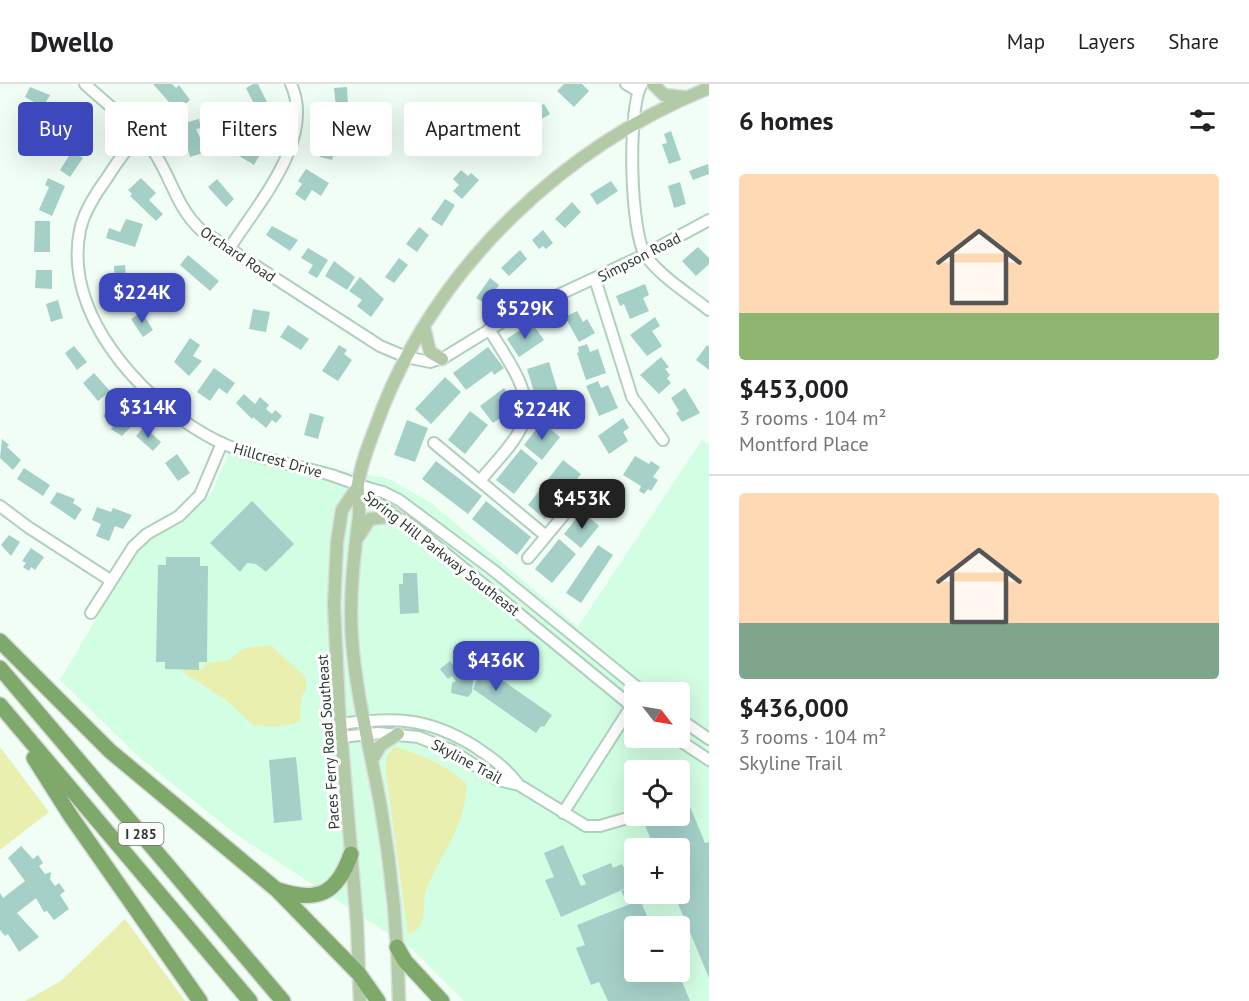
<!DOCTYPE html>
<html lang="en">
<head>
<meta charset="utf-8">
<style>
	:root { --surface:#fff; --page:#f6f6f6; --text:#202124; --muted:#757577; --line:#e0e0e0; --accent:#3d48bc }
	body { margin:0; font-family:"PT Sans",sans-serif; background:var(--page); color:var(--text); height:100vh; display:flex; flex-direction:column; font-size:22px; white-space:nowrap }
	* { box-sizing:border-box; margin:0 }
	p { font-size:20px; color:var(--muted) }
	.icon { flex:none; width:33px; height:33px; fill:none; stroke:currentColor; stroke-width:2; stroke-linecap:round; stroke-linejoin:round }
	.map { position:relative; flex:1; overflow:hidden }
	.side { display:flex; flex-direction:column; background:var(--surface); width:540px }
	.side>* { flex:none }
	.banner { position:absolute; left:18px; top:18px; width:570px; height:54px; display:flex; gap:12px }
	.needle { width:39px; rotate:121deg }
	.controls { position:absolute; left:624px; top:598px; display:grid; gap:12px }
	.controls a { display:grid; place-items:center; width:66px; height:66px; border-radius:6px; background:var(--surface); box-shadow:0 6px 24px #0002; font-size:30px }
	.price { position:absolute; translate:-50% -51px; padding:0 14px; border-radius:12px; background:var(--accent); color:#fff; font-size:20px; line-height:39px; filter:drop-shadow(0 2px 3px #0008) }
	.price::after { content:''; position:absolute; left:50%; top:36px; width:18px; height:14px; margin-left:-9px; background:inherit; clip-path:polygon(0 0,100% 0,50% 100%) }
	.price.selected { background:#222; color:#fff }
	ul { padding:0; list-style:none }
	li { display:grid; align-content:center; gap:12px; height:318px; padding:0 30px }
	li+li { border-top:2px solid var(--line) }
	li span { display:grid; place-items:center; height:186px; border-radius:6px; color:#555 }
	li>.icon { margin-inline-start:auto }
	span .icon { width:108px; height:108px; fill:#fffc; stroke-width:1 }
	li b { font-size:26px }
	h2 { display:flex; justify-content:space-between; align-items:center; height:72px; padding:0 30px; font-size:26px }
	.chip { padding:0 21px; border-radius:6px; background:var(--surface); box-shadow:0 6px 24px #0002; font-size:21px; line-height:54px }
	.chip.selected { background:var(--accent); color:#fff }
	header { display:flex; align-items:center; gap:36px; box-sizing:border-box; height:84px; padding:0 30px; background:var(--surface); border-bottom:2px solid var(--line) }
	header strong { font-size:28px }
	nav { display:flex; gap:33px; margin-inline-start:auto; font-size:21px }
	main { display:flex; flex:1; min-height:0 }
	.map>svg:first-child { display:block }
	.built { fill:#d2fee3; fill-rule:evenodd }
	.green { fill:#e8efaf }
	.building { fill:#a5d0c8 }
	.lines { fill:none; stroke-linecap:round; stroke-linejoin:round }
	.minor-casing { stroke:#afd1bc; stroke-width:14 }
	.major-casing { stroke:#d9dcda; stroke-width:15 }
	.highway-casing { stroke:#d9dcda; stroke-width:18 }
	.minor { stroke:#fff; stroke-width:10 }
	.major { stroke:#b2cba6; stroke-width:12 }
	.highway { stroke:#7fa96a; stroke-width:15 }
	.labels { text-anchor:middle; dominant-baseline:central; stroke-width:6; stroke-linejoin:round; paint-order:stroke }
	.shield { fill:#fff; stroke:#6b7570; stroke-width:1.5 }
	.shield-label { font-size:14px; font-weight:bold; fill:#2c3a32 }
	.street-label { font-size:15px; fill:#2c3a32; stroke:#fff }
</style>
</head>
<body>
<header>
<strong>Dwello</strong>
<nav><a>Map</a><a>Layers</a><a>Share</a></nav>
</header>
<main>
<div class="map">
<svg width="709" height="917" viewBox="0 0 709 917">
	<rect width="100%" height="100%" fill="#f0fef5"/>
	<!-- built -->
	<path class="built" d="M702,356l7,5v556h-245l-51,-51 -176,-115 -97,-77 -80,-78 76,-128 21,-17 20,-10 35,-33 17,-39 158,25 44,25 147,124zM634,609h46v45h-46zM634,687h46v45h-46zM634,765h46v45h-46zM634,843h46v45h-46z"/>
	<!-- green -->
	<path class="green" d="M271,561l35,33v11l-5,9 -1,24 -23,5 -24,-2 -26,-24 -47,-31 24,-1 1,-6 24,-3 15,-12z
		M0,663l49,65 -49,38z
		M393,663c27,6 52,18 73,36 3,38 -26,72 -39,105 -7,16 4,40 -19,46l-22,-162v-13z
		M125,835l60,82h-160l36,-20z"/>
	<!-- building -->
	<path class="building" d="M153,0h19l4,4 3,-3 11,15 -13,11z
		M253,0h5l11,22 -11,6 -12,-24z
		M564,0h18l7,7 -15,16 -17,-16z
		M30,3l20,8 -7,12 -18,-10z
		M347,3l1,19 -12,1 -2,-19z
		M544,20l6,10 -17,10 -6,-11z
		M77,25l14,2 -4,27 -20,-3 3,-22 6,1z
		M199,35l2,9 -5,1 10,23 -16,5 -9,-33z
		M249,44l9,5 -3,5 4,3 -4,6 7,4 -8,14 -20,-12z
		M671,47l10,29 -12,4 -7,-20 5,-1 -3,-9z
		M327,48l12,4 -7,24 -12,-3z
		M72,67l11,7 -13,19 -10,-7z
		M708,80l1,10 -16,6 -4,-9z
		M306,85l23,14 -8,13 -9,-6 -7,11 -10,-7 7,-10 -4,-3z
		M461,86l7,6 3,-3 8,7 -17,19 -9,-8 6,-6 -6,-6z
		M48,94l17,8 -13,30 -13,-6 10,-23 -4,-2z
		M141,94l15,15 -7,7 14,14 -7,7 -26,-25 2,-2 -4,-4z
		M217,95l17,20 -8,8 -18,-20z
		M611,97l7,10 -21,14 -7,-11z
		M680,98l6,22 -12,4 -6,-22z
		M445,115l10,6 -13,21 -11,-7z
		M572,118l9,10 -16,16 -10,-9z
		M126,135l17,5 -8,23 -29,-9 3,-10 11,4z
		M35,137h15v31h-16z
		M272,142l26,14 -8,11 -24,-16z
		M419,143l10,8 -12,17 -11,-8z
		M543,146l10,13 -7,6 -3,-3 -4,3 -7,-9z
		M698,163l11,11v6l-13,12 -14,-15z
		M308,164l20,12 -11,18 -9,-5 5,-8 -12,-7z
		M520,166l7,9 -18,17 -8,-8z
		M188,171l31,26 -9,10 -30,-26z
		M399,174l9,7 -14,18 -9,-6z
		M334,177l21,16 -8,13 -22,-14z
		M125,181l2,23h-12l-1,-22z
		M36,186h16v19l-17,-1z
		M360,193l24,22 -13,18 -14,-11 5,-6 -13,-9z
		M490,194l9,7 -13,19 -10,-6z
		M645,200l4,11 -6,3 6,13 -19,8 -6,-15 -4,2 -4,-10z
		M58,216l5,18 -12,4 -5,-18z
		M253,225l17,3 -4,20 -17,-3z
		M577,227l6,11 4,-3 8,14 -16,9 -14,-25z
		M142,228l11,18 -10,7 -12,-18z
		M655,233l5,9 -8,5 10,15 -15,10 -17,-21z
		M531,238l13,18 -25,17 -12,-18z
		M288,241l21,14 -8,11 -21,-13z
		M190,254l10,7 -7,11 9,5 -13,15 -15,-14z
		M587,260l3,8 8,-3 8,24 -20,7 -9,-27 2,-1 -1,-5z
		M339,261l8,5 -3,4 8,6 -14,21 -16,-10z
		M707,261l2,2v23l-13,-10z
		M74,262l13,16 -10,8 -12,-17z
		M488,263l16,21 -10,7 -2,-4 -26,19 -13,-17z
		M661,273l8,10 -4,2 5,6 -3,3 4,5 -12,11 -19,-19z
		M549,278l14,46 -22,7 -14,-46z
		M214,284l21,15 -8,11 -8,-6 -9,13 -13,-9z
		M94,289l16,18 -12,10 -15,-18z
		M445,293l16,15 -30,32 -16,-15z
		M598,297l3,7 7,-3 10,23 -19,8 -13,-30z
		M504,304l13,18 -24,17 -13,-17z
		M685,304l15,25 -18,9 -6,-9 3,-2 -8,-13z
		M244,310l11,10 5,-7 9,8 -3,4 6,5 3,-4 7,6 -6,7 -4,-3 -6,8 -13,-11 -1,2 -16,-16z
		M115,319l13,13 3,-3 7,6 -16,17 -11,-7 3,-3 -11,-10z
		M470,327l18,14 -23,29 -17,-14z
		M310,329l14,4 -6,22 -14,-4z
		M623,334l6,10 -6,4 5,9 -19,13 -11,-18z
		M407,336l21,8 -13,34 -21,-7z
		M542,338l18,15 -18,23 -18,-15z
		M144,343l17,15 -8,9 -17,-15z
		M2,355l7,6 -2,2 14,13 -8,10 -13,-12z
		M521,365l17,14 -24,31 -18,-14z
		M177,370l13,19 -12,8 -13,-18z
		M635,372l14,8 2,-3 9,6 -7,10 5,3 -7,11 -3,-2 -4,5 -5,-3 2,-5 -18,-11z
		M563,376l18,14 -36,45 -17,-14z
		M436,377l46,35 -14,18 -46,-35z
		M24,384l26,17 -7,11 -26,-17z
		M57,408l18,7 -2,4 9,6 -7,11 -25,-17z
		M252,417l42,43 -28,28 -10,-8 -9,-1 -7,9 -30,-29z
		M486,417l45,36 -14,18 -45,-36z
		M97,423l14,5 2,-4 19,7 -9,14 -8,-3 -6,15 -13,-5 5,-12 -9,-4z
		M582,427l17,15 -18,22 -17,-14z
		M9,451l11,7 -9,14 -10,-11z
		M559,455l17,15 -24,29 -17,-14z
		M598,461l15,10 -32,48 -15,-10z
		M31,464l13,9 -9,13 -4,-3 -2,4 -6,-4 3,-4 -4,-2z
		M166,473h34v9h8l-1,96h-8v8l-34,-1v-7h-9l2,-97h8z
		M403,489h14l2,40 -19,1 -1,-30h4z
		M463,573l22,2v9l67,47 -8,12 -3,-1 -5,7 -63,-44 4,-9h-4l-1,12 -4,5 -17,-4 1,-10 4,-2 -4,-5 -4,3 -8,-10 10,-8 8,10 -3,3 4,5z
		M296,673l6,63 -28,3 -5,-63z
		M634,697v17l-1,1 -7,-15z
		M680,703h2l23,56 4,-1v136l-35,-84h6v-45h-25l-14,-33h39z
		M563,761l18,41 5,-2 -4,-9 29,-12 2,5 9,-4 11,21 -72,32 -16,-37 9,-3 -10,-24z
		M21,762l12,13 5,-4 5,8 -4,3 6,8 6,-2 -1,7 5,7 4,-3 6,8 -5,4 9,14 -15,11 -7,-9 -3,1 -8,-14 -19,15 22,24 -20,15 -11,-18 -3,2 -5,-6v-37l3,5 22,-17 -17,-23z
		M627,804l6,13 -5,3 -7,-13z
		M640,816l8,18 7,-2 4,11h-25v45h44l12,29h-82l-9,-19 -8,3 -15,-37 9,-3 -8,-20z"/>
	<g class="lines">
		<defs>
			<path id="minor" d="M85,0c24,22 51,42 69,68 18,27 23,57 48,79l178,115 26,11 24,5 15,-5 62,-38 137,-64 65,-35
				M626,0l12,7
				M642,0c-15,22 -12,151 4,172 15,21 43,38 63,54
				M141,51c-14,12 -24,27 -34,43 -11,15 -23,33 -27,52 -17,83 59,167 126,205 38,22 83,28 125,40 18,6 34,13 52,17l16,8 94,70 151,123
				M229,165c29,-46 87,-110 62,-165
				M595,195l37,118 31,43
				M434,359l112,93
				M480,397c13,-17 33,-35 42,-55 15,-31 -18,-71 -33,-97
				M358,402l17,16 42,28 217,178
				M0,422l28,21 82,53
				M528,474l59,-71
				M91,529l42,-66 14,-13 32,-18 21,-21 22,-52
				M680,635l29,20
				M341,640c53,-7 86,-7 133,22 18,12 32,22 45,39
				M342,653l36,-4 40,4 33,13 47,30 21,5 67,41h14l24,-7
				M676,654l33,22
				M563,729l71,-111"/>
			<path id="major" d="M653,0l11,11 20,2
				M424,243l6,25 12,7
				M358,402l-16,24 -5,32 -3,63 5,103 18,215 3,78
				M359,452l11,-17 26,-3
				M372,676l9,-15 17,-11
				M399,917c-1,-64 -7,-129 -18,-193 -10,-56 -25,-112 -29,-169 -3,-42 2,-82 7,-123 1,-11 -2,-22 -1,-32 4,-26 16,-52 25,-77 58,-144 182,-261 326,-319"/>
			<path id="highway" d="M0,557l110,110 167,139 82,84 19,27
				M0,584l283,333
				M0,621l250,296
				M34,674l36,57 130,186
				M278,806c40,13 59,4 73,-36
				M397,863l8,14 37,40"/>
		</defs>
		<!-- minor casing -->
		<use href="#minor" class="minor-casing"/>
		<!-- major casing -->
		<use href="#major" class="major-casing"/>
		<!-- highway casing -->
		<use href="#highway" class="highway-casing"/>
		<!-- minor -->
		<use href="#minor" class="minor"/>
		<!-- major -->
		<use href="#major" class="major"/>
		<!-- highway -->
		<use href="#highway" class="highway"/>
	</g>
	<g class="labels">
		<!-- shield labels -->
		<rect class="shield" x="118.5" y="739" width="45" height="22" rx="4.5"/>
		<g class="shield-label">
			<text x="141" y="750">I 285</text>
		</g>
		<!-- street labels -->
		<g class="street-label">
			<text transform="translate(238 170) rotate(34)">Orchard Road</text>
			<text transform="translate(639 173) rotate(-27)">Simpson Road</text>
			<text transform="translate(278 376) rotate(16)">Hillcrest Drive</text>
			<text transform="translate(442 469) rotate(38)">Spring Hill Parkway Southeast</text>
			<text transform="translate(328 658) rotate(-94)">Paces Ferry Road Southeast</text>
			<text transform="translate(467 677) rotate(28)">Skyline Trail</text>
		</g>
	</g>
</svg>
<div class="controls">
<a><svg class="needle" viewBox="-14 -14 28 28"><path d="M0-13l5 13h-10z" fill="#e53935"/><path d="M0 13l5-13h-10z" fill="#757577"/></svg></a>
<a><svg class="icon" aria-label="locate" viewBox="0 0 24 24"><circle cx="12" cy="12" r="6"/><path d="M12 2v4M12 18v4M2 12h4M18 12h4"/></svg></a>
<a>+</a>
<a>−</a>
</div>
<b class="price" style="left:142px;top:240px">$224K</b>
<b class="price" style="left:525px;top:256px">$529K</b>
<b class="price" style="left:148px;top:355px">$314K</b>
<b class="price" style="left:542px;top:357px">$224K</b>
<b class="price selected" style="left:582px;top:446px">$453K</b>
<b class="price" style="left:496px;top:608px">$436K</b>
<div class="banner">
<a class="chip selected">Buy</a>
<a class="chip">Rent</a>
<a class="chip">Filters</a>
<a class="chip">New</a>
<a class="chip">Apartment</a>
</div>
</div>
<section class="side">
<h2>6 homes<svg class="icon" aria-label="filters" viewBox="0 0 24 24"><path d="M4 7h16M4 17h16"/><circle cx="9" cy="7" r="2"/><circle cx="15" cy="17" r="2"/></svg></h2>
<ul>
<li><span style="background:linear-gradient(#ffd9b3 75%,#8fb573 0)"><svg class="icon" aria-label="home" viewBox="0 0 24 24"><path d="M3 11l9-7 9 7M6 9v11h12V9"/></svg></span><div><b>$453,000</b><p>3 rooms · 104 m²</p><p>Montford Place</p></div></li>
<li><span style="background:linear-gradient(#ffd9b3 70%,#7fa58c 0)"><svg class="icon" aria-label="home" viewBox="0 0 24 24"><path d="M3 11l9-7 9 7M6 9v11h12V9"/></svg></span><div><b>$436,000</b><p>3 rooms · 104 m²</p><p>Skyline Trail</p></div></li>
</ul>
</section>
</main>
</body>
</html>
